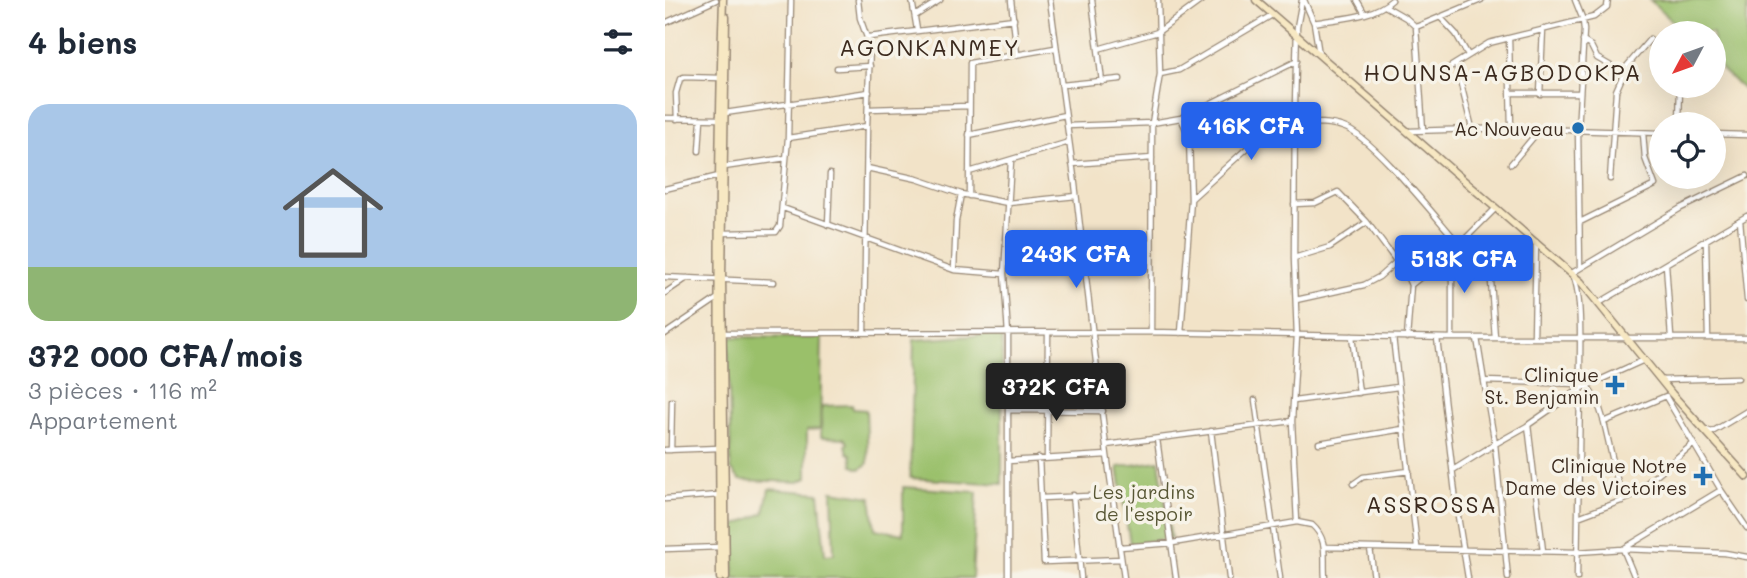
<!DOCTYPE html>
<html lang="fr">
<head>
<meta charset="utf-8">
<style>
	:root { --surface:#fff; --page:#f6f6f7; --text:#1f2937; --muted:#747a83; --accent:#2563eb }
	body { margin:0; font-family:Mali,sans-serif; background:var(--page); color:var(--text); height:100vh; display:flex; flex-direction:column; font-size:26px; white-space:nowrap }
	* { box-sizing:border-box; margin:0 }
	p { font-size:23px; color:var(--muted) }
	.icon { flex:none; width:38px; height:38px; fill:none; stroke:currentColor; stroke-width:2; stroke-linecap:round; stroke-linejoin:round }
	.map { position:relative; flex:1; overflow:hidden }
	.sheet { display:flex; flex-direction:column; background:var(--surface); width:665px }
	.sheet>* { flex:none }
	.needle { width:46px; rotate:229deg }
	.buttons { position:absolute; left:984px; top:21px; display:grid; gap:14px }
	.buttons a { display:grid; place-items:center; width:77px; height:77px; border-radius:50%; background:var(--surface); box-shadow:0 7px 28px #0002; font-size:35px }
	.price { position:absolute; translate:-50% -60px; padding:0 16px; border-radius:7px; background:var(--accent); color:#fff; font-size:23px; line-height:46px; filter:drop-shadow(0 2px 4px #0008) }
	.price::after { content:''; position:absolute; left:50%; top:42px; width:21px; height:16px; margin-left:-10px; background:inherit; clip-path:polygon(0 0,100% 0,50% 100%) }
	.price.selected { background:#222; color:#fff }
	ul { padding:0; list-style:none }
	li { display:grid; align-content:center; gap:14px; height:371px; padding:0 28px }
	li span { display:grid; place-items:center; height:217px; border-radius:21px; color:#555 }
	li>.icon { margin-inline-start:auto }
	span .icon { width:126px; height:126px; fill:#fffc; stroke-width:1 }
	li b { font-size:30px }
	h2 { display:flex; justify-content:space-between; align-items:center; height:84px; padding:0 28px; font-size:30px }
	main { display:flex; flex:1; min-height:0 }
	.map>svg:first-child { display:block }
	.green { fill:#9ac06b; stroke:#6a7544; stroke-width:2 }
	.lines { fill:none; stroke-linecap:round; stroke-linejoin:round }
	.minor-casing { stroke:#968673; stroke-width:7 }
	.secondary-casing { stroke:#968673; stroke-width:9 }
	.minor { stroke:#fff; stroke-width:4.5 }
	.secondary { stroke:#f7e8c3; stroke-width:6 }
	.poi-dot { fill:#1f6fb2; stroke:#f7f3e8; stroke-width:2.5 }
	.labels { text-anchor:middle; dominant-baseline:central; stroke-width:7; stroke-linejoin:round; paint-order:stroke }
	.poi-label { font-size:19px; fill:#3b2a1e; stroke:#f7f3e8; text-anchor:end }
	.park-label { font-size:19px; fill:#585735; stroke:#f7f3e8 }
	.quarter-label { font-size:23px; letter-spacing:2px; fill:#3b2a1e; stroke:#f7f3e8 }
</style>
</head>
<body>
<main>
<section class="sheet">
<h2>4 biens<svg class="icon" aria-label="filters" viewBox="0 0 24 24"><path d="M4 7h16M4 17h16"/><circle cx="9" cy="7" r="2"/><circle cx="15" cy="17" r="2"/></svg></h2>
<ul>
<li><span style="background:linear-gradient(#a9c7e8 75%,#8fb573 0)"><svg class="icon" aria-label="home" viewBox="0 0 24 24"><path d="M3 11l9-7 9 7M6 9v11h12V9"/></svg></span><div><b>372 000 CFA/mois</b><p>3 pièces · 116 m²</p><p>Appartement</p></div></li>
</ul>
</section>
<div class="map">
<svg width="1082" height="578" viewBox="0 0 1082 578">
	<rect width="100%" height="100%" fill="#f7f3e8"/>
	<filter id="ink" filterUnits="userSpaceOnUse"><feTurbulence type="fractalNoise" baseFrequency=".0143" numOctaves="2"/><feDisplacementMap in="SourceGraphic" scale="14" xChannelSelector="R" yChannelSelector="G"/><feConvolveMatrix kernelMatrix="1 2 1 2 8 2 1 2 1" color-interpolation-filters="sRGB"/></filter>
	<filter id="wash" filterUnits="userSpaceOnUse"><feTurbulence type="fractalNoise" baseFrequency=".00686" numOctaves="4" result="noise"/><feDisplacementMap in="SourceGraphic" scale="28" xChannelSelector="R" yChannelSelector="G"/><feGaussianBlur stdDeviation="1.57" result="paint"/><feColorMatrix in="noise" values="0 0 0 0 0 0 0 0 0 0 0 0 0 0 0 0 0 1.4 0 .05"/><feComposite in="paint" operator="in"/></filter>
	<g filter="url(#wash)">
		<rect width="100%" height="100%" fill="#f2e3c8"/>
		<!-- green -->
		<path class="green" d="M985,0h97v93l-34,-32v-28h-28z
			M337,334v150l-92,-6 4,-138z
			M66,337l91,1 -2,91 -13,1v48l-9,4 -58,-2 -9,-11 -3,-129z
			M187,405l1,4 13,1 2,53 -8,6 -7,-3 -2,-12 -3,-1 -2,-8 2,-2 -4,-5 -23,-1 1,-31z
			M494,461l12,77 -41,6 -12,-77z
			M238,487l74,5 -5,86h-239l3,-53 28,-12 5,-24 50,4 6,62 9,-1 -2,-63 39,6 4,32 28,5z"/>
	</g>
	<g filter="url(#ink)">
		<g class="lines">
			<defs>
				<path id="minor" d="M193,0l2,18 10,28 -3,80 -3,206
					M247,0l5,30
					M346,0l6,54
					M385,0l25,184 32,271 17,123
					M427,0l10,82
					M637,0l-5,27 -2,78 -1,153 3,78 -5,85 5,101 15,3c17,15 11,32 13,53
					M639,0l10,23 5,31
					M692,0l8,14
					M910,0l8,20 1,10 -6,100 2,137
					M720,6l21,12 10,9 7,103
					M250,16l25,-16
					M775,17l16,17 12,21
					M0,23l51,-23
					M649,23c26,-5 58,-5 78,-23
					M751,27l65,-27
					M204,37l145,-18
					M844,38l2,90
					M918,41l8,5 6,12 26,15
					M433,49l60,-17 44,-32
					M791,64l16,64
					M172,68l33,-2
					M495,74l19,-4 93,-55
					M755,77l30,-10 39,-24 105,-26 13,-10 1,-7
					M397,85l58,-6
					M845,93h70
					M875,94l3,-65
					M204,109l100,-3
					M0,118l53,1 7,-6 144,-21
					M12,119l-1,-26 4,-14 4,-2 36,1
					M630,123c16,0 33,-1 48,4 29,9 94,92 117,118
					M1014,124l1,-38
					M402,126l85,-3 29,-5 116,-57
					M745,131l101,-3 150,5
					M1048,134l34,1
					M304,135l96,-20
					M123,138l79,-12
					M34,151l2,-32
					M407,164l80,-6
					M846,164l30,-36
					M59,167l62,-9
					M202,168l50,11 44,15 47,9 68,-7
					M304,172l100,-30
					M945,179l6,-88 11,-25 23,-27
					M0,189l54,-13
					M304,196l1,-133 85,-15
					M526,199l104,-94
					M629,204l21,-1 23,-11 29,30 39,52 5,11 -4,53
					M118,208l171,62 50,4
					M1075,220l7,80
					M915,222l75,-37 -10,-27 -2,-25
					M163,225l2,-51
					M59,233l52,-1 4,-6 8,-88 3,-138
					M1041,241l2,97
					M787,252v86
					M629,258l36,-11 37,-25
					M1001,264l5,73
					M770,266l15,11
					M825,267l5,71
					M289,270l2,-49 5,-27
					M0,277l109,5
					M746,285l41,-33 44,-44
					M0,293l22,-15
					M631,300l68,-15 15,-8 17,-15
					M934,303l148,-87
					M486,332l1,-209 8,-49 -2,-74
					M57,333l429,-1 301,6h295
					M516,333l10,-133 -2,-64 -8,-18
					M0,334l53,-36
					M687,336l7,57
					M728,337l24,210
					M772,338l20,172 11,68
					M812,338l7,43 96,3
					M869,338l2,-96
					M979,360l-64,29c-1,-28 4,-95 -8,-116l109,-65 66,-32
					M996,380l77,-2
					M819,381l11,63 32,-18
					M922,386l11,17 6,19 62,-26
					M1001,397l55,93 26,38
					M590,400l25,178
					M629,401l104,-14
					M343,410l95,1
					M939,422l18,79
					M1041,430l6,2 35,-21
					M546,431l18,147
					M492,439l19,139
					M654,443l84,-14
					M441,445l186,-24
					M0,450l54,-2
					M6,450l1,-49
					M374,458l5,104 77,-3
					M382,458l1,-124
					M343,461l99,-6
					M788,470l42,-26 13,134
					M688,484l10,-7 46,-6
					M408,495l8,83
					M376,498l72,-3
					M0,499l54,-4
					M913,517l51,-19 64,-54
					M455,547l53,-4 124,-21
					M661,547l251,5 46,-3 102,4 22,4
					M705,548l4,30
					M0,549l55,-2
					M878,551l-15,-126 52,-36 -3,189
					M343,578v-244l-4,-60 7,-113
					M970,578l-12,-29 98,-59"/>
				<path id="secondary" d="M591,0l325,282 91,112 75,83
					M55,578c-1,-193 -4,-385 3,-578
					M61,578l-4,-300 4,-261"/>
			</defs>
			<!-- minor casing -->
			<use href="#minor" class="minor-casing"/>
			<!-- secondary casing -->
			<use href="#secondary" class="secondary-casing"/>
			<!-- minor -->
			<use href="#minor" class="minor"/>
			<!-- secondary -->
			<use href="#secondary" class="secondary"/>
		</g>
	</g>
	<!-- markers -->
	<g class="poi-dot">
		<circle cx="913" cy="128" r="7"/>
		<path d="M946.5 374.5h7v7h7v7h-7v7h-7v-7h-7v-7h7z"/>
		<path d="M1034.5 465.5h7v7h7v7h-7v7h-7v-7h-7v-7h7z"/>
	</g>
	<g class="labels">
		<!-- poi labels -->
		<g class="poi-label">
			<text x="899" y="128">Ac Nouveau</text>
			<text x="934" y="374">Clinique<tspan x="934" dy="22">St. Benjamin</tspan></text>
			<text x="1022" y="465">Clinique Notre<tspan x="1022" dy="22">Dame des Victoires</tspan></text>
		</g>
		<!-- park labels -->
		<g class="park-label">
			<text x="479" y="491">Les jardins<tspan x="479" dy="22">de l'espoir</tspan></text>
		</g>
		<!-- quarter labels -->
		<g class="quarter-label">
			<text x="265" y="47">AGONKANMEY</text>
			<text x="838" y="72">HOUNSA-AGBODOKPA</text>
			<text x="767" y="504">ASSROSSA</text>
		</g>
	</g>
</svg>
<div class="buttons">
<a><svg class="needle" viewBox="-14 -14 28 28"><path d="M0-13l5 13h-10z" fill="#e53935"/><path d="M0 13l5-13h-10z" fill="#747a83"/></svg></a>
<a><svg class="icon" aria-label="locate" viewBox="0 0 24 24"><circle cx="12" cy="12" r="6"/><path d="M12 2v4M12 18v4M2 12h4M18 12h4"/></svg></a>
</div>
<b class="price" style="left:586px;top:162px">416K CFA</b>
<b class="price" style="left:411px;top:290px">243K CFA</b>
<b class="price" style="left:799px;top:295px">513K CFA</b>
<b class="price selected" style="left:391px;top:423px">372K CFA</b>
</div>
</main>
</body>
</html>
